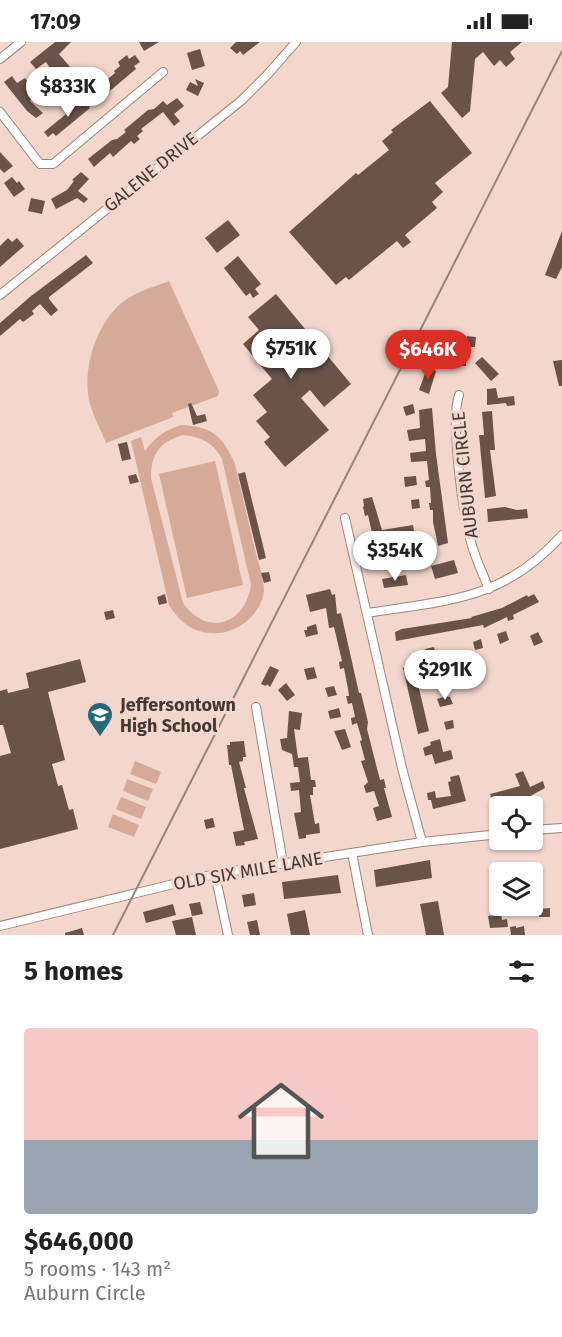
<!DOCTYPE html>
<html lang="en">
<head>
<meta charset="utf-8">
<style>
	:root { --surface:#fff; --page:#f2f2f2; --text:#222; --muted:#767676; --accent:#d93025 }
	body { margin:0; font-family:"Fira Sans",sans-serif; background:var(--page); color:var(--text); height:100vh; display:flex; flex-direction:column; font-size:22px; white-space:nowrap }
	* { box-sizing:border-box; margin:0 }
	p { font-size:20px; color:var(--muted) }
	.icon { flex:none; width:33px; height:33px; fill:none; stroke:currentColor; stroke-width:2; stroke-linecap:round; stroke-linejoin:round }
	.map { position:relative; height:893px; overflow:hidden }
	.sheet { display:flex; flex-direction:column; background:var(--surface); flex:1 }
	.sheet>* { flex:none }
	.fabs { position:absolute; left:489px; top:754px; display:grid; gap:12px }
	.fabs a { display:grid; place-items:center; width:54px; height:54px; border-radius:6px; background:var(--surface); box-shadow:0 2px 4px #0004; font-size:30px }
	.price { position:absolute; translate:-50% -51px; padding:0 14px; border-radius:21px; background:#fff; color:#222; font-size:20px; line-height:39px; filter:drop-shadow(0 2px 3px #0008) }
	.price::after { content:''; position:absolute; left:50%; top:36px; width:18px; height:14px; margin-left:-9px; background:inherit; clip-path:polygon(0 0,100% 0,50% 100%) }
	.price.on { background:var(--accent); color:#fff }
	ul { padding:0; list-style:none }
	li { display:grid; align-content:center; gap:12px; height:318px; padding:0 24px }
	li span { display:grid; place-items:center; height:186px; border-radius:6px; color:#555 }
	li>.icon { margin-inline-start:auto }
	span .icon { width:108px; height:108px; fill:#fffc; stroke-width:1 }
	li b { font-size:26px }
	h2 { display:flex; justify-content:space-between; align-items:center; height:72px; padding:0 24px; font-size:26px }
	.status { display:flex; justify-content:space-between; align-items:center; height:42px; padding:0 30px; background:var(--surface); direction:ltr }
	.status svg { height:16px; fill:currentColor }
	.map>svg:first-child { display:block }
	.green { fill:#d6aa98; fill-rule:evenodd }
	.building { fill:#6b534a }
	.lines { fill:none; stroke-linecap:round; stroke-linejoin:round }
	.minor-casing { stroke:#9d847a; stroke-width:10 }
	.minor { stroke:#fff; stroke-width:8 }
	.rail { stroke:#97847d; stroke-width:2 }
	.labels { text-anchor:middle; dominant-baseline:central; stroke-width:6; stroke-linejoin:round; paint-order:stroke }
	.street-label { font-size:18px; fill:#433834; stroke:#f3d7cc }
	.poi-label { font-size:18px; font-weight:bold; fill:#433834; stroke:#f3d7cc; text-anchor:start }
</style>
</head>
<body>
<div class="status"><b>17:09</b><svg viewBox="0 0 49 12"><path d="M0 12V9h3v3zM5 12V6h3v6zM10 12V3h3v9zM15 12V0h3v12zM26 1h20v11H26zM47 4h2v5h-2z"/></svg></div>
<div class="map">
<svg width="562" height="893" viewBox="0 0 562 893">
	<rect width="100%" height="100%" fill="#f3d7cc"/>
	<!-- green -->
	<path class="green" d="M169,239l50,110 -1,5 -46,17 1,4 -67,26c-5,-13 -14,-29 -17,-43 -7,-35 10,-85 41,-103 12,-7 26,-11 39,-16z
		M181,383c32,2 41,10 54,39 7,30 14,60 21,90 3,11 8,24 8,36 -2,23 -24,42 -46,43 -22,2 -38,-10 -49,-28l-38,-164 10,-4 4,14c10,-14 20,-21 36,-26zM183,393c18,2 31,8 39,24l29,126c-6,40 -44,52 -68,18l-32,-125c0,-25 9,-36 32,-43z
		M215,419l28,124 -56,13 -28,-124z
		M135,719l26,11 -5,12 -26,-10z
		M127,737l26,10 -5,12 -25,-10z
		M121,755l25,10 -5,12 -25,-10z
		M113,772l26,11 -5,12 -26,-10z"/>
	<!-- building -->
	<path class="building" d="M55,0h16l-12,12 12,14 -7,6 -4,-5 -6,5 -8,-12 -10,7 -6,-7z
		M139,0h20l-15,9z
		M236,0h24l-17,13 -3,-4 -3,3 -7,-6z
		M452,0h70l-12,10 5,7 -9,8 -6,-7 -6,6 -11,-14 -8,7 -5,52 -8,7 -21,-25 7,-6z
		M200,7l5,17 -13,4 -5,-17z
		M127,13l2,4 6,-4 5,7 -6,4 2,3 -37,31 -7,-8 23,-19 -1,-2 6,-5 -2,-4z
		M88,28l6,6 -7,6 -5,-6z
		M12,34l5,7 8,-5 8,11 -5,4 4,6 -2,2 13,12 -7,5 -9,-7 -23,-29z
		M195,37l9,4 -6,13 -12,-6 4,-8 8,4z
		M177,56l7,8 -10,8 6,7 -6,5 -11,-14 -22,17 2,2 -6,5 3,3 -6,5 -3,-3 -18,16 -3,-4 -16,14 -6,-8 24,-19 5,-1 9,-7 -2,-2 24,-20 6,-1 9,-8 4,4z
		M83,57l7,9 -34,28 -3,-3 -5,4 -4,-5 26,-21 -5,-6 6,-5 5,6z
		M430,59l42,52 -37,30 8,9 -11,10 5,6 -32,27 6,7 -8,6 -6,-7 -48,39 -3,-3 -10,8 -47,-53 67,-59 2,2 31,-25 -7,-9 11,-9 -2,-2z
		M0,110l13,14 -9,7 -4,-4z
		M81,130l8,7 -11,12 10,8 -4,4 -7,-5 -21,11 -5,-10 16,-9 7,-9 -2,-1z
		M12,135l5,6 2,-2 6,8 -11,8 -10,-14z
		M31,156l14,3 -3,13 -14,-3z
		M228,178l12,15 -23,18 -12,-15z
		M562,189v36l-6,12 -11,-4z
		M8,196l4,4 5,-4 7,8 -24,21v-21z
		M86,213l7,8 -44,34v2l9,11 -7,6 -11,-12 -8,7 2,3 -11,8 -3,-3 -20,17v-13l31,-27z
		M238,214l23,28 -6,5 4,5 -6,4 -3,-5 -4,3 -22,-28z
		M276,252l75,90 -27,23 -14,-17 -9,8 28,32 -44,37 -21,-25 6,-5 -14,-16 11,-9 -14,-17 19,-16 -29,-35 16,-14 -11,-13z
		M467,294l9,1 -1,10h-9z
		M451,314h15v10h-16z
		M482,315l17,17 -8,7 -16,-18z
		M562,318v26h-3l-6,-25z
		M427,326l9,3 -7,23 -10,-4z
		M496,346l2,10 16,-2 1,9 -8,1 -1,-3 -19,2v-16z
		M191,361l6,13 8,-2 2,7 -14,4 -5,-21z
		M413,362l2,9 -9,3 -3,-9z
		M432,366l4,46 12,89 -10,3 -5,-24v-12h-3l-1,-7h2l-1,-16h-4l-1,-6 4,-1 -2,-19 -16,1 -1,-9 16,-2 -1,-12 -16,2 -2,-11 13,-2 -1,-18z
		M492,369l3,39h-5l6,46 -11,2 -6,-63h5l-2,-23z
		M127,400l4,17 -9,2 -4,-17z
		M245,430l21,86 -7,2 -21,-86z
		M136,432l3,8 -9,2 -2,-8z
		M416,434l1,9 -12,2 -1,-10z
		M372,455l10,33 31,-5 1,6 -26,6 4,15 -4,6 -10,2 -10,-45 -3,1 -2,-9 1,-1 -1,-7z
		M419,457l1,9 -8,1 -1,-9z
		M505,465l12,3 10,-1 1,9 -40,4 -1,-13z
		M411,504l4,16 -8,2 -1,-6 -6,1 -2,-9z
		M454,518l4,13 -23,6 -4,-13z
		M269,530l2,9 -7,2 -3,-10z
		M406,533l2,10 -24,3 -2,-9z
		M330,547l2,6 3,-1 2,20 4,-1 18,80h2l7,29 -1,7 13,51 4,-1 2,9h-2l8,29 -15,4 -4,-13 6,-2 -5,-15 -8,2 -2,-7 4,-4 -7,-21 4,-1 -5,-19 2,-1 -5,-17 -5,2 -1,-7 4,-1 -3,-14 -4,1 -2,-8h3l-1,-7 -4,-21 -4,1 -1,-7 3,-1 -8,-34 -5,1 -3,-20 -16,4 -4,-17z
		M165,552l2,9 -8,2 -2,-8z
		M534,552l5,8 -26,13 1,4 -6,2 -1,-4 -23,11 -1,-3 -87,16 -1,-9 7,-3 70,-11 -1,-1 31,-9 25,-13 1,2z
		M113,568l2,8 -9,2 -2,-8z
		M316,582l2,10 -12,3 -2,-7h3v-3z
		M506,589l3,9 -9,4 -3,-10z
		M538,590l5,10 -9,4 -4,-10z
		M481,597l2,9 -8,2 -2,-8z
		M434,605l2,8 -9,2 -2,-8z
		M80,617l6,23 -38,10 17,68 -13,4 6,22 4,-1 7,25 4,-1 5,20 -78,20v-93l11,-3 -8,-28h-3v-34l7,-2 1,4 21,-5 -3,-15z
		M417,622l3,15 -3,1 12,51 -11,3 -15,-66z
		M270,624l9,4 -9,17 -3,-3 -1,2 -5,-2z
		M314,625l3,11 -10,2 -3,-11z
		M286,641l9,12 -8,6 -9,-11z
		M334,644l3,9 -9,2 -3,-9z
		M447,654l3,1 3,7 -13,3 -3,-8z
		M339,666l2,9 -11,2 -2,-8z
		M289,669l13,2 -2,17 -6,-1 4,29 10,-1 3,23h4l1,7h-3v8h-3l5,29 4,-1 1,10 -14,2v3l-7,1 -5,-26 7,-1 -2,-22 -8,1 -1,-8 10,-1 -2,-15h-4l-2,-13 -10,-4 -2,-11 7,-1z
		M453,678l1,8 -8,2 -2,-8z
		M345,687l6,18 -9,3 -8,-19z
		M440,697l3,13 8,-2 2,9 -18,5 -3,-10 -7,2 -2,-8 8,-3 -1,-3z
		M244,699l2,16h-3v4l-4,1 7,26h-2l4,15 10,36 -14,3 1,3 -9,1 -3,-14 11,-2 -13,-65h-2l-2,-20h3v-3z
		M523,729l7,16 13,-6 2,7 -31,17 -20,4 -4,-15 30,-8 -5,-12z
		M459,733l7,26 -33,8 -2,-9h-3l-1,-7 8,-2 1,7 15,-2 -3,-14 3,-1 -1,-4z
		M213,776l2,9 -9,2 -2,-9z
		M430,818l2,18 -56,9 -2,-17z
		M338,833l3,18 -57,6 -2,-17z
		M254,851l2,12 -12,2 -2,-12z
		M438,859l6,34h-18l-6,-31z
		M200,860l3,12 -11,2 -3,-12z
		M173,862l3,11 -30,8 -3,-11z
		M550,866v9h-11v-8z
		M305,868l5,25h-19l-4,-21z
		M501,872l1,6 5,-1 1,8 -18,1 -2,-12z
		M192,875l4,18h-20l-4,-14z
		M257,878l3,15h-10l-3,-13z
		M516,884v2l8,-2 1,9h-14l-1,-8z
		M82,886l2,7h-19v-2z"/>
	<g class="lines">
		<defs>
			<path id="minor" d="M0,17l21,-17
				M0,70l40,52h13l110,-92
				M0,253l242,-195 25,-25 29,-33
				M459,353c-9,25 4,119 12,147 4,16 12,32 18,47
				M345,476l57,250 20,74
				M367,571c81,-13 136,-12 195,-78
				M256,665l27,156
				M532,788l30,-2
				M352,811l16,82
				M215,832l13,61
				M0,884l215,-52 207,-32 78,-8"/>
		</defs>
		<!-- minor casing -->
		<use href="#minor" class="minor-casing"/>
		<!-- minor -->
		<use href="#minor" class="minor"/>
		<!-- rail -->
		<path class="rail" d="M113,893l449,-884"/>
	</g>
	<!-- icons -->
	<defs>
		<symbol id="school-pin" viewBox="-11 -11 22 30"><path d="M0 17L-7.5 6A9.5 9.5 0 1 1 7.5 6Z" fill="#24687a" stroke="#f3d7cc"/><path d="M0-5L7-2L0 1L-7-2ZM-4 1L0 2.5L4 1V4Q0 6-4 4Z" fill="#fff"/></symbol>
	</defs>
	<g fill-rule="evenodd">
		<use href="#school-pin" x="85" y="658" width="30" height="40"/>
	</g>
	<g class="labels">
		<!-- street labels -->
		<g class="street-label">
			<text transform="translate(151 130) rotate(-39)">GALENE DRIVE</text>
			<text transform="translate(465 433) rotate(-96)">AUBURN CIRCLE</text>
			<text transform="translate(248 829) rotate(-10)">OLD SIX MILE LANE</text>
		</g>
		<!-- poi labels -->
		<g class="poi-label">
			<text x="120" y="663">Jeffersontown<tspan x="120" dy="21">High School</tspan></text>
		</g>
	</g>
</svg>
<div class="fabs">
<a><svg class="icon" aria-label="locate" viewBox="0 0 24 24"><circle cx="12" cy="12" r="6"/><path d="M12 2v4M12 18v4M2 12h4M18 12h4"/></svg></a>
<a><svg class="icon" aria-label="layers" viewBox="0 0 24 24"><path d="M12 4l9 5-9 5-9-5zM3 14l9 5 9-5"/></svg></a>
</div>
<b class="price" style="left:68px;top:76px">$833K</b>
<b class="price" style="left:291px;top:338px">$751K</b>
<b class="price on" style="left:428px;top:339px">$646K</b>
<b class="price" style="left:395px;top:540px">$354K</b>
<b class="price" style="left:445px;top:659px">$291K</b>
</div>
<section class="sheet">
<h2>5 homes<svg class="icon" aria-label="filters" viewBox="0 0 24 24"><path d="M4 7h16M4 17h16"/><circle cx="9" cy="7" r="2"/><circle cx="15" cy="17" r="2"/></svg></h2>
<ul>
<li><span style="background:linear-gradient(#f6c9c9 60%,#9aa5b1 0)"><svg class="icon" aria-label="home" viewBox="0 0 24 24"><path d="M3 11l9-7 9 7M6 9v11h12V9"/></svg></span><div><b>$646,000</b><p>5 rooms · 143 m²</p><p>Auburn Circle</p></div></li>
</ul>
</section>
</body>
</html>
